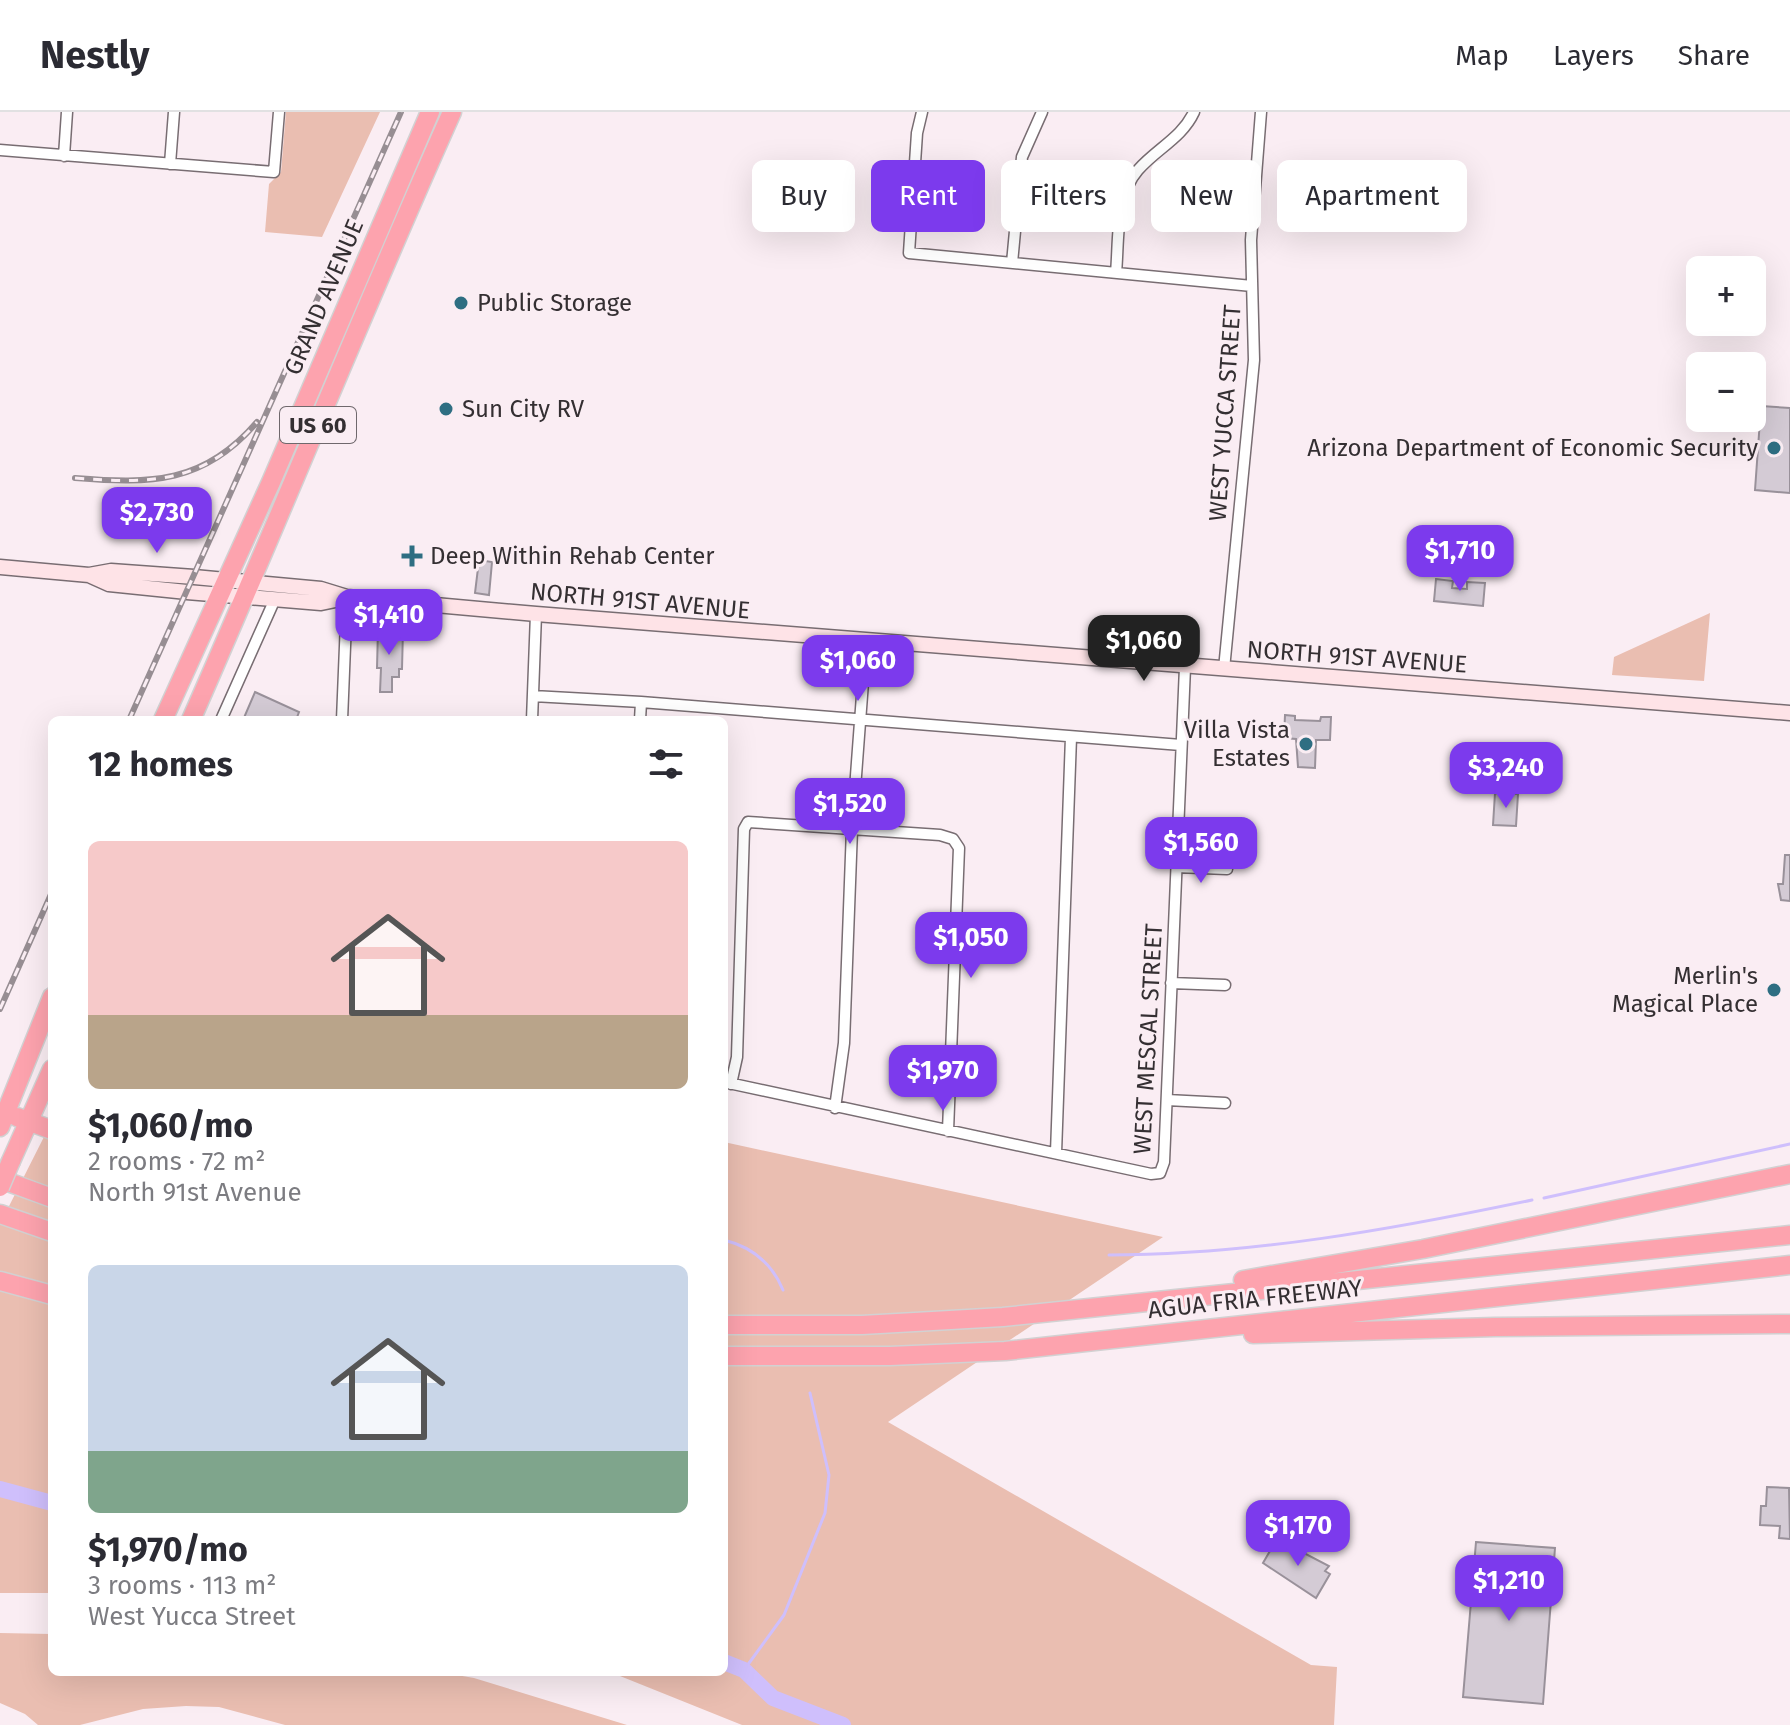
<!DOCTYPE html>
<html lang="en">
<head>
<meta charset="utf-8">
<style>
	:root { --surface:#fff; --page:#f2f2f3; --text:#2b2b33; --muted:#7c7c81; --line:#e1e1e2; --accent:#7c3aed }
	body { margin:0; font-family:"Fira Sans",sans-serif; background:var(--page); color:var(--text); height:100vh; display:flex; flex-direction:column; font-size:30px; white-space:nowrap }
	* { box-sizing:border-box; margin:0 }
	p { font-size:26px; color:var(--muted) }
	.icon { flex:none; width:44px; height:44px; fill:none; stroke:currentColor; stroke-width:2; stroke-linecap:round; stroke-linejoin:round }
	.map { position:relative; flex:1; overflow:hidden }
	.drawer { position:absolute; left:48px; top:604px; width:680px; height:960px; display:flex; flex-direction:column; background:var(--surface); border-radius:12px; box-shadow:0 8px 32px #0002 }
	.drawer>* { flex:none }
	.guide { position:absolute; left:752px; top:48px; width:760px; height:72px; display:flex; gap:16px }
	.fabs { position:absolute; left:1686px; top:144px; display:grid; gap:16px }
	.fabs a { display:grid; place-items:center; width:80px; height:80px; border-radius:12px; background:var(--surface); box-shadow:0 8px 32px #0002; font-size:40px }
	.price { position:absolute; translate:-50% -68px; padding:0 18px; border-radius:16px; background:var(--accent); color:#fff; font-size:26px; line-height:52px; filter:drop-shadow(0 2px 4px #0008) }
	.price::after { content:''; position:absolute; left:50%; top:48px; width:24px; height:18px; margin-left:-12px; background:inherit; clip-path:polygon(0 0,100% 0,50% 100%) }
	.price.active { background:#222; color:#fff }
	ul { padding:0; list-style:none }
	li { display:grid; align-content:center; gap:16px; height:424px; padding:0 40px }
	li span { display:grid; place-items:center; height:248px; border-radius:12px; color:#555 }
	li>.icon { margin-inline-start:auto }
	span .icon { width:144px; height:144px; fill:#fffc; stroke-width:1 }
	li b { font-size:34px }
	h2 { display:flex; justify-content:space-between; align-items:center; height:96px; padding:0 40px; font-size:34px }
	.tag { padding:0 28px; border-radius:12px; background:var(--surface); box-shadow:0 8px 32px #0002; font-size:28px; line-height:72px }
	.tag.active { background:var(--accent); color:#fff }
	header { display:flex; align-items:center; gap:48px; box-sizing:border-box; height:112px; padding:0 40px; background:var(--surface); border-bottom:2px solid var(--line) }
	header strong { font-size:38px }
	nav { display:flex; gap:44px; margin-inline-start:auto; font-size:28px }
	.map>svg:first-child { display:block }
	.green { fill:#eabeb1 }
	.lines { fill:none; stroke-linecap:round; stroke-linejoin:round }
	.stream { stroke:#cfbffc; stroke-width:3 }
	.river { stroke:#cfbffc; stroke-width:16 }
	.building { fill:#d4cbd5; stroke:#99919a; stroke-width:2 }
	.street-casing { stroke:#786d72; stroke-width:13 }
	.secondary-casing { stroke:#786d72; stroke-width:17 }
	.highway-casing { stroke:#d2d1d2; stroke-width:21 }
	.street { stroke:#fff; stroke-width:10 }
	.secondary { stroke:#fee3e7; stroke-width:14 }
	.highway { stroke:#fda3ae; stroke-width:18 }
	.rail-casing { stroke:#978e93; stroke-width:6 }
	.rail { stroke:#faedf3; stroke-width:3; stroke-dasharray:9; stroke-linecap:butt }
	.highway-bridge-casing { stroke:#d2d1d2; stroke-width:21; stroke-linecap:butt }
	.highway-bridge { stroke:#fda3ae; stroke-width:18 }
	.poi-dot { fill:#2e6e82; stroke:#faedf3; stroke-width:3 }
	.labels { text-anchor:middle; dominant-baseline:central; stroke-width:6; stroke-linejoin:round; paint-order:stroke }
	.shield { fill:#faedf3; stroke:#6f686c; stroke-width:2 }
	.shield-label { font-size:22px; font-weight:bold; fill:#342f32 }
	.street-label { font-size:24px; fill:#342f32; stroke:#faedf3 }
	.poi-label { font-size:24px; fill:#342f32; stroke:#faedf3; text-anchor:start }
</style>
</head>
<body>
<header>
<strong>Nestly</strong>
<nav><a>Map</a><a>Layers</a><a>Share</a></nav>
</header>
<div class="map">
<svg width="1790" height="1613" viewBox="0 0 1790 1613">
	<rect width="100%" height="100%" fill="#faedf3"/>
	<!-- green -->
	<path class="green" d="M286,0h94l-58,125 -57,-5 4,-48 12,-12z
		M1710,501l-6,68 -92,-6 2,-18z
		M52,1009v472h-52v-369z
		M724,1030l439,95 -275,185 423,243 26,2 -3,58h-592l-132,-53h114z
		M0,1521l52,1v38h387l35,6 153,47h-342l-66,-18 -33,-1 -43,3 -63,16h-42l-13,-11 -25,-11z"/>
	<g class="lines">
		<!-- stream -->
		<path class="stream" d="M1544,1086l246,-54
			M724,1128c28,7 48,23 59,50
			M1109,1143c142,0 285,-26 423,-55
			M744,1558l40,-55 41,-102 4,-38 -19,-82"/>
		<!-- river -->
		<path class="river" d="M0,1377l52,14
			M724,1550l20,8 29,28 70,27"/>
	</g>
	<!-- building -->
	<path class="building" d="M1761,294l29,2v85l-35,-3z
		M479,448l13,2 -3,33 -14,-2z
		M1436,467l17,2 -1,7 15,1v-7l18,1 -2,23 -49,-5z
		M378,517l25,1 -1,39h-3v8h-7v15h-12l1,-24h-4z
		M255,580l44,20 -3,8h-53z
		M1285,603l10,1v4l25,1 1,-4h10l-1,23h-14l-1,28 -17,-1 -2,-28 -12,-1z
		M1495,681l23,1 -2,32 -23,-1z
		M1785,743h5v46l-9,-1 -3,-16h5z
		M1767,1375l22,1 1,51 -11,-1 1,-12 -20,-1 1,-19h5z
		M1277,1427l52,27 -4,5 5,3 -14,24 -53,-35z
		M1476,1430l79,6 -12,156 -80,-7z"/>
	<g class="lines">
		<defs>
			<path id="street" d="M922,0l-5,21 -8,120 343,33
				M0,38l274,22 5,-60
				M64,44l3,-44
				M170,52l4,-52
				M1012,151l10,-106 20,-45
				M1116,161c3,-32 -1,-77 22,-103 18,-21 44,-32 56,-58
				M1224,557l30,-309 -3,-120 10,-128
				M533,584l108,6 540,43
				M221,608l54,-121
				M342,608l5,-123
				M532,608l4,-106
				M640,608l1,-18
				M1176,755l51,2
				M1171,871l54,2
				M724,970l427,92 9,-1 4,-11 21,-495
				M731,972l6,-27 7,-228 4,-7 192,13 13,4 6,9 -11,283
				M1167,988l58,3
				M835,996l9,-65 8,-214 14,-187
				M1056,1041l15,-416"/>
			<path id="secondary" d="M0,455l89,8 22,-4 83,6 127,12 26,8 189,17 1254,99
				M89,463l20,9 78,8 134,11 24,-5"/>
			<path id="highway" d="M163,608l108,-238 159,-370
				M191,608c89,-202 171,-407 261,-608
				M17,1005l35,13
				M0,1015l52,-130
				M11,1049l41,-92
				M0,1067l52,19
				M0,1102l52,18
				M1243,1168l180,-31 367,-75
				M0,1169l52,14
				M724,1213h138l141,-8 787,-82
				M1253,1222l242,-7 295,-3
				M724,1244h166l115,-5 785,-86"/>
		</defs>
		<!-- street casing -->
		<use href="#street" class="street-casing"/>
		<!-- secondary casing -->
		<use href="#secondary" class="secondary-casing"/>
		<!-- highway casing -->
		<use href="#highway" class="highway-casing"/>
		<!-- street -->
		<use href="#street" class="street"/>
		<!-- secondary -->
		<use href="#secondary" class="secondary"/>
		<!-- highway -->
		<use href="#highway" class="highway"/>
		<defs>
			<path id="rail" d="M75,366c76,6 129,6 182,-56
				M129,608l272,-608
				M0,897l52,-117"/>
		</defs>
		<!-- rail casing -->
		<use href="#rail" class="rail-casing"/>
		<!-- rail -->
		<use href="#rail" class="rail"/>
		<defs>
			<path id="highway-bridge" d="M0,1075l11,-26"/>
		</defs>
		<!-- highway-bridge casing -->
		<use href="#highway-bridge" class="highway-bridge-casing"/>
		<!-- highway-bridge -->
		<use href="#highway-bridge" class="highway-bridge"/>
	</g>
	<!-- markers -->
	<g class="poi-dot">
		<circle cx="461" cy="191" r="8"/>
		<circle cx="446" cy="297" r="8"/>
		<circle cx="1774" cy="336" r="8"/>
		<path d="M408 432h8v8h8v8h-8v8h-8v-8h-8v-8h8z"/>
		<circle cx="1306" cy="632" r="8"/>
		<circle cx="1774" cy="878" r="8"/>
	</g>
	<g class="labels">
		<!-- shield labels -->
		<rect class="shield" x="280" y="295" width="76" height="36" rx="6"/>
		<g class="shield-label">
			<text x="318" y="313">US 60</text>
		</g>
		<!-- street labels -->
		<g class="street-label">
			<text transform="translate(324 185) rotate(-67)">GRAND AVENUE</text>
			<text transform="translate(1225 301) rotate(-86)">WEST YUCCA STREET</text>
			<text transform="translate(640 489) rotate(5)">NORTH 91ST AVENUE</text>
			<text transform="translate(1357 545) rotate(4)">NORTH 91ST AVENUE</text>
			<text transform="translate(1148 927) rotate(-87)">WEST MESCAL STREET</text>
			<text transform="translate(1255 1187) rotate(-6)">AGUA FRIA FREEWAY</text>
		</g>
		<!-- poi labels -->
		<g class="poi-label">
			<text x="477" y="191">Public Storage</text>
			<text x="462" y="297">Sun City RV</text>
			<text x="1758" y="336" text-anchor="end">Arizona Department of Economic Security</text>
			<text x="430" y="444">Deep Within Rehab Center</text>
			<text x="1290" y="618" text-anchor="end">Villa Vista<tspan x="1290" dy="28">Estates</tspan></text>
			<text x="1758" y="864" text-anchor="end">Merlin's<tspan x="1758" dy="28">Magical Place</tspan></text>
		</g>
	</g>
</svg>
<div class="fabs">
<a>+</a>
<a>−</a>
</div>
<b class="price" style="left:157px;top:443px">$2,730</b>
<b class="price" style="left:1460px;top:481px">$1,710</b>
<b class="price" style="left:389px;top:545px">$1,410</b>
<b class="price active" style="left:1144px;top:571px">$1,060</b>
<b class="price" style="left:858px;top:591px">$1,060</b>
<b class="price" style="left:1506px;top:698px">$3,240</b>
<b class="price" style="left:850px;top:734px">$1,520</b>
<b class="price" style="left:1201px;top:773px">$1,560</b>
<b class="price" style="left:971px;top:868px">$1,050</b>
<b class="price" style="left:943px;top:1001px">$1,970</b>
<b class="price" style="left:1298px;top:1456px">$1,170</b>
<b class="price" style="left:1509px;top:1511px">$1,210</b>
<div class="guide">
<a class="tag">Buy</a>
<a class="tag active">Rent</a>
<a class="tag">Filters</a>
<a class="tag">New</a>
<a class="tag">Apartment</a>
</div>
<section class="drawer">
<h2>12 homes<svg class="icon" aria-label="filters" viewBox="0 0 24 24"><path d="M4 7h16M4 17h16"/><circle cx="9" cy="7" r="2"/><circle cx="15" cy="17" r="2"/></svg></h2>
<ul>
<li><span style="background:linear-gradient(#f6c9c9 70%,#b9a48a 0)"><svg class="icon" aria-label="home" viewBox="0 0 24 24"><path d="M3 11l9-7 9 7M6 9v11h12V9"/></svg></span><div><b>$1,060/mo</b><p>2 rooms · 72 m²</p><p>North 91st Avenue</p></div></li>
<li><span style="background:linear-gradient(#c9d6e8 75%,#7fa58c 0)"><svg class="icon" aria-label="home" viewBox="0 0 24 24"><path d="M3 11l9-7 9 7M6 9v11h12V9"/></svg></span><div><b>$1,970/mo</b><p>3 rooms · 113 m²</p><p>West Yucca Street</p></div></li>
</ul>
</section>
</div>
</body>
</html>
